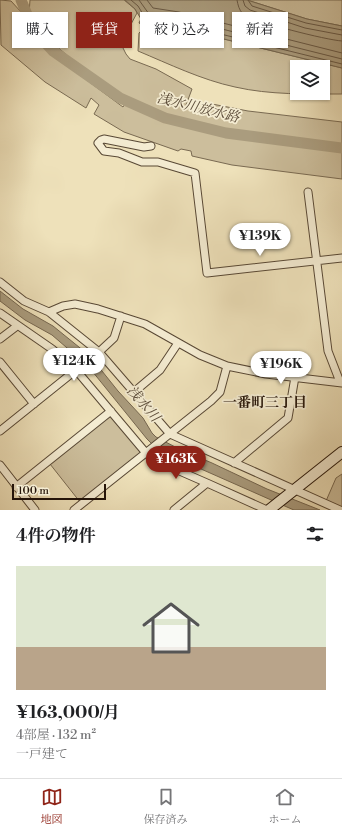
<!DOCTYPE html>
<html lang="ja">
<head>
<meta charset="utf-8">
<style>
	:root { --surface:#fff; --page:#f2f2f2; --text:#202124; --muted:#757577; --line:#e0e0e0; --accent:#8f2418 }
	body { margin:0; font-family:"Libre Bodoni","Noto Serif JP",serif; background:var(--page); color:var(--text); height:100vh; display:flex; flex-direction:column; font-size:15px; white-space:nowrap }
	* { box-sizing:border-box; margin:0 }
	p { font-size:13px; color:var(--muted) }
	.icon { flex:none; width:22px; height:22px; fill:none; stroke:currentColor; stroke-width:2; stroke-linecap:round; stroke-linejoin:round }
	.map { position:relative; height:510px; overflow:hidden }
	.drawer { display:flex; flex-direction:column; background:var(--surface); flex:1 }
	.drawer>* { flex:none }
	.guide { position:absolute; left:12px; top:12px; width:318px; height:36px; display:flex; gap:8px }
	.fabs { position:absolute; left:290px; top:60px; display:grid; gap:8px }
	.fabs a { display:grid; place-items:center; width:40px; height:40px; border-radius:0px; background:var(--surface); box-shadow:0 1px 3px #0004; font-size:20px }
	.scale { position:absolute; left:12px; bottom:10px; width:94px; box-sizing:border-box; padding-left:4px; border:2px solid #261509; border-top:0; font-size:11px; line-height:14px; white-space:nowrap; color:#261509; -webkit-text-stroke:3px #f4ecd2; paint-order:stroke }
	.price { position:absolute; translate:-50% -34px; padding:0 9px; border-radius:14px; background:#fff; color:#222; font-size:13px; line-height:26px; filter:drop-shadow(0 1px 2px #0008) }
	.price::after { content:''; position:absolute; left:50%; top:24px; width:12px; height:9px; margin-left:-6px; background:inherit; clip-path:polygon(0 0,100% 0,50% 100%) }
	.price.active { background:var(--accent); color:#fff }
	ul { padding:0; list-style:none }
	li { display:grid; align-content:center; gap:8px; height:212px; padding:0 16px }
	li span { display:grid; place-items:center; height:124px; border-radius:0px; color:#555 }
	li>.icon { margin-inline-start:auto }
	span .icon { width:72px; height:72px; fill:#fffc; stroke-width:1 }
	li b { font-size:17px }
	h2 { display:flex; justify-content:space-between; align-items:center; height:48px; padding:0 16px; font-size:17px }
	.tag { padding:0 14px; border-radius:0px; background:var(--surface); box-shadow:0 1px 3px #0004; font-size:14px; line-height:36px }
	.tag.active { background:var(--accent); color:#fff }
	.tabs { display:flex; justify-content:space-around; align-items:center; height:56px; border-top:1px solid var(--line); background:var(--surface); font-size:11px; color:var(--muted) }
	.tabs a { display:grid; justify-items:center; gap:2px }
	.tabs .active { color:var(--accent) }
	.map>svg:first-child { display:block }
	.green { fill:#ccbe9c; stroke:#796a52; fill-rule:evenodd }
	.water { fill:#aa9c7e; stroke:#75664f }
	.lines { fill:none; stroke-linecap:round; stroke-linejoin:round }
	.shore { stroke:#685844; stroke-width:1 }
	.river { stroke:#aa9c7e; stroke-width:11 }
	.street-casing { stroke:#584835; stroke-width:9 }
	.secondary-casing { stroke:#261509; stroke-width:12 }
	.street { stroke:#f4ecd2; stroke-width:7 }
	.secondary { stroke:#f4ecd2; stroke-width:10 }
	.labels { text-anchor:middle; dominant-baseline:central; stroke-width:3.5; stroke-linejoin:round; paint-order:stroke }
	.water-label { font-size:14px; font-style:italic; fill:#5b4b38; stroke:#f4ecd2 }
	.neighbourhood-label { font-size:14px; font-weight:bold; fill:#261509; stroke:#f4ecd2 }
</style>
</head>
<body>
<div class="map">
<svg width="342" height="510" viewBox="0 0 342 510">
	<rect width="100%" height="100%" fill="#eee1ba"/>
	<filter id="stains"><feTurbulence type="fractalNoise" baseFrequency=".005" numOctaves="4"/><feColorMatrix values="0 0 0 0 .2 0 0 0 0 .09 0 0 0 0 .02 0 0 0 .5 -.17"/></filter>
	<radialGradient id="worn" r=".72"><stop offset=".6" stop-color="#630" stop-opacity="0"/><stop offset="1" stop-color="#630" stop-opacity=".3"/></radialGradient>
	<!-- green -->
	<path class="green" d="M0,0l11,1 11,12 11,22 17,18 73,54 5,-8 -46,-31 -34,-29 -19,-25 1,-14h94l11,9 2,4 -14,26v9l3,6 4,5 26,10 36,20 -6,16 24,7 2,-8 36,7 94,11v57l-110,-14 -40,-9 -1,-5 -10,-2 -3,2 -54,-19 -30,-18 5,-9 -8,-7 -5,10 -41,-26 -44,-37z
		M247,0h95v26l-35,-7z
		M149,23l26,4 167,41v26c-35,0 -72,1 -107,-7 -33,-7 -66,-23 -97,-36l1,-18zM297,67h26v26h-26z
		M111,415l31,37 -62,50 -30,-38z
		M342,474v34l-16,-7 10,-23z"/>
	<!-- water -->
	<path class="water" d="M125,0h122l60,19 35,7v42l-167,-41 -26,-4 -3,4 -7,-4 2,-4 -6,-10z
		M0,291l23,18 30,17 37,30 28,35 25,27 9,15 4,4 25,13 31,13 55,26 53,21h-26l-7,-3 -129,-57 -11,-11 -59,-73 -36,-31 -27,-15 -25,-19z"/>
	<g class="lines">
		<!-- shore -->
		<path class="shore" d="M131,0l7,6 8,13 30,4 166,41
			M139,0l10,14 29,4 164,41
			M147,0l6,8 26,4 163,41
			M237,0c1,5 2,10 6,14 12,8 83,26 99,27
			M243,0l2,6 5,4 55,18 37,7
			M248,0l4,6 54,17 36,7"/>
		<!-- river -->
		<path class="river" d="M21,0l12,29 20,22 67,47 45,20 61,15 116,15"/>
		<defs>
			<path id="street" d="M151,146l-7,1 -40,-8 -3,1 -3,3 6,8 15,2 23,9h16l37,11 12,100 135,-15
				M308,192l20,159 12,31
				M0,282l24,19 25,11 50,40 71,82 170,76
				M49,312l14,-6 12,-2 23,5 47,15 55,31 27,11 39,8 76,9
				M0,313l52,36 24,21 70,83 13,9 48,21 -33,27
				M0,339l17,-13
				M99,352l15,-14 7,-22
				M0,362l34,42
				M134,392l26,-22 18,-27
				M0,431l76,-61
				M234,463l54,-45 7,-41
				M0,465l35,45
				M207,483l60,27
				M16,487l95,-76
				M74,510l137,-109 9,-9 7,-26"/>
			<path id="secondary" d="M269,510l73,-58"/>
		</defs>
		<!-- street casing -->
		<use href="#street" class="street-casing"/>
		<!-- secondary casing -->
		<use href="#secondary" class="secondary-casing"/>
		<!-- street -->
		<use href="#street" class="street"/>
		<!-- secondary -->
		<use href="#secondary" class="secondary"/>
	</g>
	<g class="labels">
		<!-- water labels -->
		<g class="water-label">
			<text transform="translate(198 108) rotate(14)">浅水川放水路</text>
			<text transform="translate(143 404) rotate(49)">浅水川</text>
		</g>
		<!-- neighbourhood labels -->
		<g class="neighbourhood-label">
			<text x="265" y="403">一番町三丁目</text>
		</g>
	</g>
	<rect width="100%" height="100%" filter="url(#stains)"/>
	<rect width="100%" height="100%" fill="url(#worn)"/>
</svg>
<div class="fabs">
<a><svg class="icon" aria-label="layers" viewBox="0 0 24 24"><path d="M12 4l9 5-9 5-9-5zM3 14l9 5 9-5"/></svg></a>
</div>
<div class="scale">100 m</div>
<b class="price" style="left:260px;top:257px">¥139K</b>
<b class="price" style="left:74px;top:382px">¥124K</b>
<b class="price" style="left:281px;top:385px">¥196K</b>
<b class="price active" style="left:176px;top:480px">¥163K</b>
<div class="guide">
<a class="tag">購入</a>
<a class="tag active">賃貸</a>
<a class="tag">絞り込み</a>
<a class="tag">新着</a>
</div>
</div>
<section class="drawer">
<h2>4件の物件<svg class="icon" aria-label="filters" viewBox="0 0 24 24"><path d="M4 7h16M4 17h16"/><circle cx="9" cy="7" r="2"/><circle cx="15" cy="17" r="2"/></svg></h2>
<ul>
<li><span style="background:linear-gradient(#dfe7d0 65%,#b9a48a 0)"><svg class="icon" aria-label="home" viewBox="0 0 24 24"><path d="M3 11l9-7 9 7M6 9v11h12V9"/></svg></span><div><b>¥163,000/月</b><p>4部屋 · 132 m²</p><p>一戸建て</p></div></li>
</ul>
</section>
<nav class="tabs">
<a class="active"><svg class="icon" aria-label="map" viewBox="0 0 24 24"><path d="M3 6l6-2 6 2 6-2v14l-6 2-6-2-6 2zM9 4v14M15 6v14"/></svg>地図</a>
<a><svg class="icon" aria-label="saved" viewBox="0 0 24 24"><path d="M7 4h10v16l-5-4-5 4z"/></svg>保存済み</a>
<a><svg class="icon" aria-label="home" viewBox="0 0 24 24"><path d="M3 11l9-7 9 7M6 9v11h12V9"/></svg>ホーム</a>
</nav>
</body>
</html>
